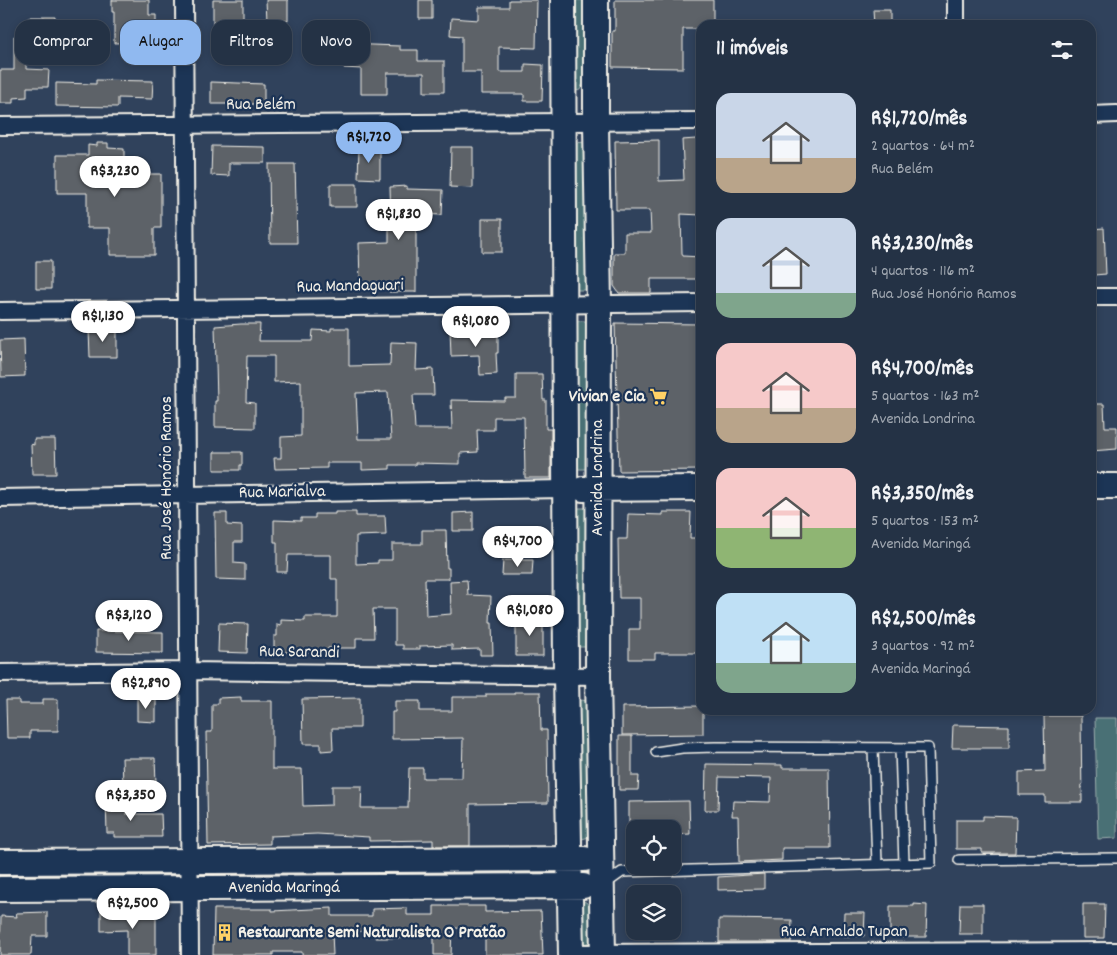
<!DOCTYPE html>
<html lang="pt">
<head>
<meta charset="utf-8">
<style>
	:root { --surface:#243245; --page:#303e50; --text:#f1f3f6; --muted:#a3aab3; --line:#414d5e; --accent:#90b9f0 }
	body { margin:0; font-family:Dekko,sans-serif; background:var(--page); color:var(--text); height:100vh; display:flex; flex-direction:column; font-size:19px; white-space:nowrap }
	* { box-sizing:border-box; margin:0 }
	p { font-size:16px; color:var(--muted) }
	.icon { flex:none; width:28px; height:28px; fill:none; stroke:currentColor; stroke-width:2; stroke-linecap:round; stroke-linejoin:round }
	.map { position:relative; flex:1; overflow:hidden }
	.panel { position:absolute; left:696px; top:20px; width:400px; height:695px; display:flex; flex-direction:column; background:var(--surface); border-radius:15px; box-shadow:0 2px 8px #0003,0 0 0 1px var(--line) }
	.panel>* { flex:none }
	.hud { position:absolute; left:15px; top:20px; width:475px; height:45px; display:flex; gap:10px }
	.buttons { position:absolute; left:626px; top:820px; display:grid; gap:10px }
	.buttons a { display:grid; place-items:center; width:55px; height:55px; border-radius:10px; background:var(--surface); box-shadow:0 2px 8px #0003,0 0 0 1px var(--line); font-size:25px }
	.price { position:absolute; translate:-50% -42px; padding:0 11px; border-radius:18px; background:#fff; color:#222; font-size:16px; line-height:32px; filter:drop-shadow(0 1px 2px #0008) }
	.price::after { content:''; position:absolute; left:50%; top:30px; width:15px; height:11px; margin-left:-8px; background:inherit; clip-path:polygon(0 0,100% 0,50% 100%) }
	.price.active { background:var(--accent); color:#111 }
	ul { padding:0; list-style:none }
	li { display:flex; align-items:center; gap:15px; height:125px; padding:0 20px }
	li span { display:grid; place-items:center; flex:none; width:140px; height:100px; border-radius:15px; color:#555 }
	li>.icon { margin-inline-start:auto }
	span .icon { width:60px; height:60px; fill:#fffc; stroke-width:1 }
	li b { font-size:21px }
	h2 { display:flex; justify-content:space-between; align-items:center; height:60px; padding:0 20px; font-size:21px }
	.pill { padding:0 18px; border-radius:15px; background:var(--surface); box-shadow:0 2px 8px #0003,0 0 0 1px var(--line); font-size:18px; line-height:45px }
	.pill.active { background:var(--accent); color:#111 }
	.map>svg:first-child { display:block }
	.green { fill:#487075; stroke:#9eb0ae }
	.building { fill:#5d6268; stroke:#f4f1e8; fill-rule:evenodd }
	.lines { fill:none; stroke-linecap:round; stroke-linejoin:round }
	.lane-casing { stroke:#f4f1e8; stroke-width:12 }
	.street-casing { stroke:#f4f1e8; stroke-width:20 }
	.secondary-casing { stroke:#f4f1e8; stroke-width:28 }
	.lane { stroke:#1d3557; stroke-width:9 }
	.street { stroke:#1d3557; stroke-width:16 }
	.secondary { stroke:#1d3557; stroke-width:24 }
	.labels { text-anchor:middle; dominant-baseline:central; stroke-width:4.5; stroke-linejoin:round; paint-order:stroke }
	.street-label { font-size:18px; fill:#f4f1e8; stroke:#1d3557 }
	.poi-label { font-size:18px; font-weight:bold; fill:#f4f1e8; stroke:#1d3557; text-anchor:end }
</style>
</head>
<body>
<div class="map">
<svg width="1117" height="955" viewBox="0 0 1117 955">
	<rect width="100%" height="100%" fill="#30425c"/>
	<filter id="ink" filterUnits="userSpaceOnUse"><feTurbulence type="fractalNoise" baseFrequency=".02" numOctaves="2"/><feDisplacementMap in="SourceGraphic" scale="10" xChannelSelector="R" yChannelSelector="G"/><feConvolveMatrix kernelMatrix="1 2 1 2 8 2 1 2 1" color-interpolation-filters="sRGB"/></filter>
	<g filter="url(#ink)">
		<!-- green -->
		<path class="green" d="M571,0h14l-2,83 -3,7 -4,1 -5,-2z
			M586,142l3,148h-13l-2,-147z
			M576,321h14l-3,148h-13z
			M576,508h14l-1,139h-14z
			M581,700l7,1 1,136 -7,2 -4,-1 -1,-136z
			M1095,718h22v120l-19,1z
			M212,870h330v10h-330z
			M164,871v11l-164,1v-10z
			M582,901l4,1 5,7v29l-3,5 -6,1 -3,-42z"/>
		<!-- building -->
		<path class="building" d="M112,0h37v15h7v29h-14v-2l-28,1v-31h-2z
			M213,0h30v25h-30z
			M266,0h22v21h-21z
			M419,0h13v19h-13z
			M509,0h28l-1,48 -37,-1v25h26v-8l18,1 -1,36h-18v-7h-43v-22h-19v-36l-12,-1 1,-17 28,2v-13h30z
			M615,0h98v25h-12v4h-18v39l-71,-1v-36h3z
			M873,10h17v15h-16z
			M28,17h27v20h-27z
			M14,36h12v33l23,1 -1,17h-21v10l-14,1v5h-13v-33h14z
			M344,44l56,2v4h18v11h26v31h-20v-19h-37v21h-26v-25l-17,-1z
			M96,80l57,1 -1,18 -34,-1v9l-62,-1v-23l40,1z
			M211,82l53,2v20h-53z
			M696,139l5,5v71l-20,-1 1,39 1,3 18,1v22h-50v14h-32l-5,-7v-33h11v-20h26l-1,-23h-34l-1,-69 44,-1v41l25,-1 -2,-40z
			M97,143h11v5l16,1v25h37v54h-7v27h-44v-27h-23v-35h-30v-38h31v-10l9,1z
			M212,146l53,1v16h-36v13l-18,-1z
			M451,147h22v41l-23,-1z
			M359,149l21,1v29l-22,-1z
			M269,164h26l2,79h-27z
			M330,184h27v23h-27z
			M407,186v3l36,1 -1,25 -26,-1v78h-27v-8h-29l-1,-41 30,-1v-24h2l-1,-31z
			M482,219h20v33h-20z
			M1104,228l2,46 -12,1 -2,-46z
			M36,261h15v28h-15z
			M615,323l86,1v146l-82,1z
			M241,324h19l-1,17h53l1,-11 18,1v-3h18v38l41,-1 1,-23 26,1 -1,27 17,-1 1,26h-21l2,34h37l-1,-29 54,1v-3h11v-24h26l1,26h3v29h5v49h-26l-1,-61h-30v13h-17l1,22 -18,1v11l-45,-1v2h-25v4l-28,1v-7h-35v5l-52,1 -1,-11h7v-21l20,-1v-55l-27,1v-26h-27l-1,46 9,1v25l-40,-1v-26h2l-2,-75zM388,392l3,47h-33l-2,-46z
			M473,328l1,5 24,-1v21h-2l1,21 -17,1 -1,-20 -28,1 -1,-27z
			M89,330h28v27h-27z
			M24,339l1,37 -24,1 -1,-37z
			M1091,404h13l1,23h12v22l-26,2z
			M34,439h21l1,35h-24l-1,-30 3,1z
			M214,452h28v13h-2v5h-26z
			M335,512h21v4h29l1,19 -30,1v28l22,-1v-3h14v-16h30v-14h24l1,38h2v11h-24l1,37 25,-2 -1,-33 17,-1 1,15 23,1 -1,27h2l1,32h-13v-6l-28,1v-5l-32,1v3h-17v-4h-8v-36h-22l1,29h-18v10h-28v4h-54v-16h3v-12l4,1v-5l24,1v-4h32v-38h-6v-24h-43l-1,17h-10v-30h-3v-22l27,1v-3h14v-4h20z
			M473,512v19h-20v-18z
			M663,512h28l-1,26h11v115h-46v6h-26v-30h11v-31h-21l-1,-59h9l1,-25 35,1z
			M215,513h12v12l15,1v16h-8v21l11,1v16l-29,-1z
			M503,560h30l-1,15h-30z
			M516,618h27v38h-27z
			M219,623l29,1 -1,29 -29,-1z
			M96,631l67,1v21l-67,-1z
			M514,692h26l1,38h6l1,73 -78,1v42h-37v-6l-64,1v-4l-52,-3 -47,2v8l-62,1 -2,-113h6v-28h6v-6l23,-1v4h31v68h30l1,37 29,-1v-19h30l-1,22h47l1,-40h14v10h39l1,-40 -71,1v-27h3v-11h25v10h32v-14h34v-3h28z
			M137,698l19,1v23l-19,-1z
			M360,698v30h-28l1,22 -12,1v-7h-18l-1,-45z
			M43,699h15v32h-28v7h-23l-1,-38h13v4h24z
			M701,706v4h2v24l-81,1v-28z
			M1044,716h37l1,86h-37v-7h-26v-23l26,-1z
			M953,725l56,1v22h-57z
			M619,736h13v40h7l-1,14h-19z
			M122,758h33l1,25 -33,1z
			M706,764l76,1v3h47l1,80h-48v12l-43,2 -1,-46h-6l1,-15 37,1 1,-24 -52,-1 -1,33h-13z
			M125,798l1,16h35l1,23h-48v-4h-7l-1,-34z
			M689,801l1,33 -18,1v-6h-43v-27z
			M983,816l33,1 -1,36h-33v-4h-26v-29h27z
			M764,874v15l-46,1v-13z
			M914,904l13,1 -1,32h-36v-31h24z
			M960,904h23v30h-24z
			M1083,904h22l-1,34h-21z
			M434,906h51v6l56,-1 2,44h-58v-26l-33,-1 -1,27h-17v-24l-26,1v6h-33v-7l-43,1 1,23h-31v-3h-29v3h-60l1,-46h58v2l60,-3v8h40v-7l35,-1v7h27z
			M101,910h18v3h37v42h-29v-25l-26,1z
			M47,912v24h-15l-1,19h-31l1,-39 16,1 -1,-4z
			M844,913h21l-1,23h-21z
			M719,919l73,1 -1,22h-72z"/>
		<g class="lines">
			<defs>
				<path id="lane" d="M873,748l4,116
					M900,748l4,115
					M959,860l158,-2
					M605,884l17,-12 309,-9 -3,-115 -213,-1 -33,1 -26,4"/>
				<path id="street" d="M184,0l6,955
					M956,0v25
					M1091,115l26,-1
					M0,126l701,-5
					M1091,297h26
					M0,311l701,-8
					M0,498l565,-9
					M0,673l188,-2 410,5
					M571,953l546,-2"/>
				<path id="secondary" d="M563,0l3,676 5,279
					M596,0v123l3,182 -1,371 5,279
					M1091,486h26
					M583,489l118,-1
					M0,862l584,-3
					M0,889l583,-3"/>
			</defs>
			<!-- lane casing -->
			<use href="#lane" class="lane-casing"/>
			<!-- street casing -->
			<use href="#street" class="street-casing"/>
			<!-- secondary casing -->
			<use href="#secondary" class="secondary-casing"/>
			<!-- lane -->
			<use href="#lane" class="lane"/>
			<!-- street -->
			<use href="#street" class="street"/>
			<!-- secondary -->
			<use href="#secondary" class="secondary"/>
		</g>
	</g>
	<!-- icons -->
	<defs>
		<symbol id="supermarket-bare" viewBox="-9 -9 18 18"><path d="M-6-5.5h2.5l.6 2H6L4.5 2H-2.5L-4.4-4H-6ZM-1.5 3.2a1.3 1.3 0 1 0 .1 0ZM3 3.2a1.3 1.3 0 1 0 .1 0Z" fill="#ffd166" stroke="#1d3557" stroke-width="2.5" paint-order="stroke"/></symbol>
		<symbol id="building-bare" viewBox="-9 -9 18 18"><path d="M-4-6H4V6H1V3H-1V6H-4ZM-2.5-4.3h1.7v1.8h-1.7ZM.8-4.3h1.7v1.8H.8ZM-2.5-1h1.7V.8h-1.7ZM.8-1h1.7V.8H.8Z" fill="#ffd166" stroke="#1d3557" stroke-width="2.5" paint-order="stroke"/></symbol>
	</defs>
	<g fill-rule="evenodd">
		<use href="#supermarket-bare" x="646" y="384" width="25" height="25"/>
		<use href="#building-bare" x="212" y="920" width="25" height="25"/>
	</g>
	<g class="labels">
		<!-- street labels -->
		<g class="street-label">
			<text x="261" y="105">Rua Belém</text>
			<text transform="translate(350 287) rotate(-1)">Rua Mandaguari</text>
			<text transform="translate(167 478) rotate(-90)">Rua José Honório Ramos</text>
			<text transform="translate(598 478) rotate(-90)">Avenida Londrina</text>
			<text transform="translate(282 493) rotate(-1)">Rua Marialva</text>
			<text transform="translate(299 653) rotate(1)">Rua Sarandi</text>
			<text x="284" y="888">Avenida Maringá</text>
			<text x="844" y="932">Rua Arnaldo Tupan</text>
		</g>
		<!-- poi labels -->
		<g class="poi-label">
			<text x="645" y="397">Vivian e Cia</text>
			<text x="238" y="933" text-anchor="start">Restaurante Semi Naturalista O Pratão</text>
		</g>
	</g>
</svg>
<div class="buttons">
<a><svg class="icon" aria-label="locate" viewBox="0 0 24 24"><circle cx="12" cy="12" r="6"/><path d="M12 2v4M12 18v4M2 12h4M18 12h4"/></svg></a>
<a><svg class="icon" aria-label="layers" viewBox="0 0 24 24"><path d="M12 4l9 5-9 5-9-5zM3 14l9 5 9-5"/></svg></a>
</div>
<b class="price active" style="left:369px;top:164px">R$1,720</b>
<b class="price" style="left:115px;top:198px">R$3,230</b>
<b class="price" style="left:399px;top:241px">R$1,830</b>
<b class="price" style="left:103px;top:343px">R$1,130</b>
<b class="price" style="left:476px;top:348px">R$1,080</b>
<b class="price" style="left:518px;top:568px">R$4,700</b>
<b class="price" style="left:530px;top:637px">R$1,080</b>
<b class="price" style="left:129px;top:642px">R$3,120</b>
<b class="price" style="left:146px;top:710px">R$2,890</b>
<b class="price" style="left:131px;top:822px">R$3,350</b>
<b class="price" style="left:133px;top:930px">R$2,500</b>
<div class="hud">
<a class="pill">Comprar</a>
<a class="pill active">Alugar</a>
<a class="pill">Filtros</a>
<a class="pill">Novo</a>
</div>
<section class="panel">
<h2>11 imóveis<svg class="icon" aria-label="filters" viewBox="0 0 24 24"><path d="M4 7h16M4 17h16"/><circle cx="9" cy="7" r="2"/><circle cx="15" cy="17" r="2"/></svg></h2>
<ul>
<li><span style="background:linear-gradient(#c9d6e8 65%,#b9a48a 0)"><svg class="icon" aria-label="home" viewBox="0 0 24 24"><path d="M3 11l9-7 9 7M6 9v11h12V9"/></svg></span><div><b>R$1,720/mês</b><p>2 quartos · 64 m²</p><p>Rua Belém</p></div></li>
<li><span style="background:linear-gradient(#c9d6e8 75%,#7fa58c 0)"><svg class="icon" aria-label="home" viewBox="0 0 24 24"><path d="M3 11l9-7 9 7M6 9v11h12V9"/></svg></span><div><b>R$3,230/mês</b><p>4 quartos · 116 m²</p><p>Rua José Honório Ramos</p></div></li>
<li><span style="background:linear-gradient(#f6c9c9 65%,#b9a48a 0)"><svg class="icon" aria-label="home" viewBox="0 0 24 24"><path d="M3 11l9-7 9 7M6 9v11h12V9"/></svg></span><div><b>R$4,700/mês</b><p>5 quartos · 163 m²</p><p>Avenida Londrina</p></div></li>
<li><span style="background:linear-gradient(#f6c9c9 60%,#8fb573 0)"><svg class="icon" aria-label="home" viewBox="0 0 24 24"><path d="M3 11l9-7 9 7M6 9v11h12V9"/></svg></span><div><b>R$3,350/mês</b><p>5 quartos · 153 m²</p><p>Avenida Maringá</p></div></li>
<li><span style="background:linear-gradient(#bfe0f5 70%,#7fa58c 0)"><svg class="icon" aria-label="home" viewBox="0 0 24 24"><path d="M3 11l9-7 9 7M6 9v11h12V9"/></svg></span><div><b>R$2,500/mês</b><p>3 quartos · 92 m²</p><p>Avenida Maringá</p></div></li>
</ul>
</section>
</div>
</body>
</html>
